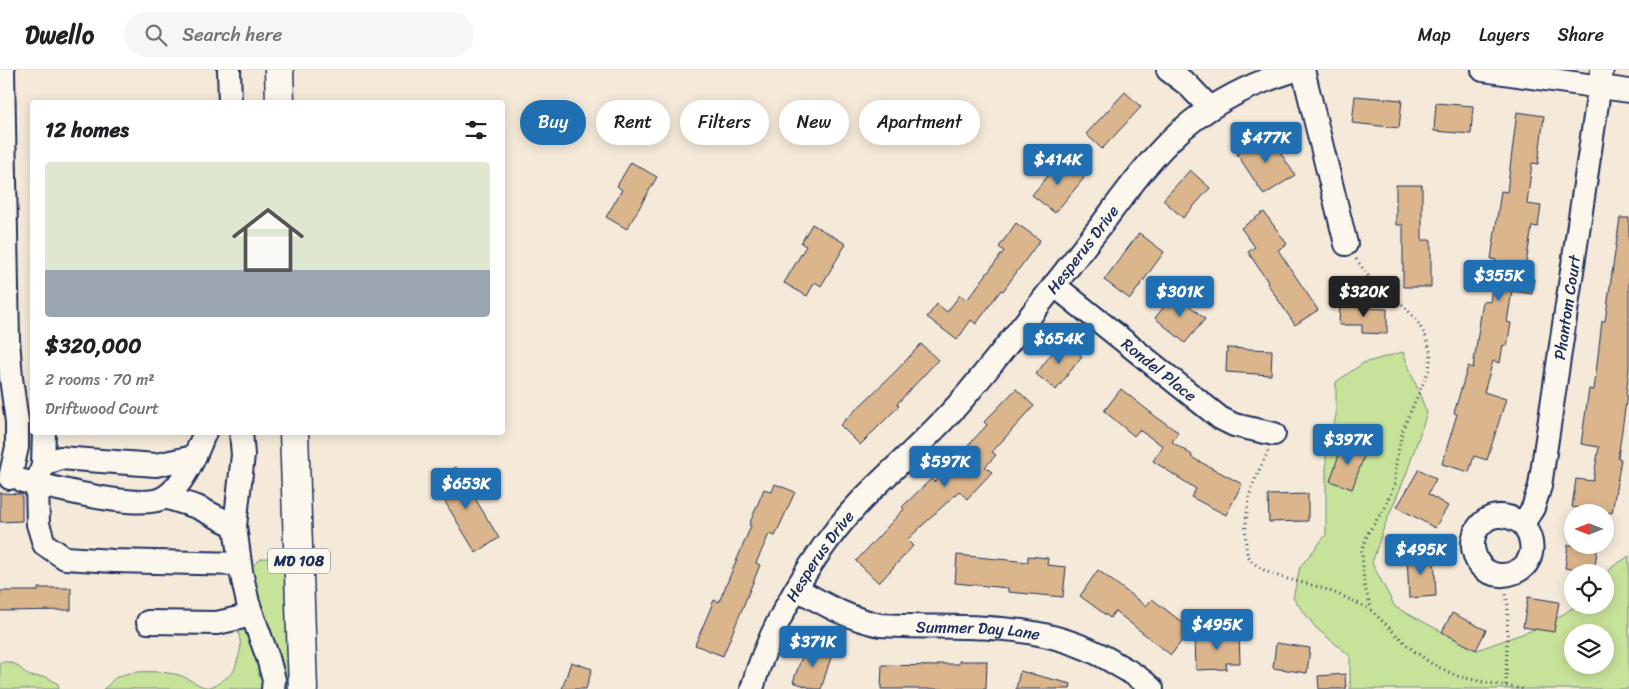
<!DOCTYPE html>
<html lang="en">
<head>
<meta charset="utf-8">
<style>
	:root { --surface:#fff; --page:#f6f6f6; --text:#202124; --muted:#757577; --line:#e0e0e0; --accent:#1f6fb2 }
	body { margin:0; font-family:Sriracha,sans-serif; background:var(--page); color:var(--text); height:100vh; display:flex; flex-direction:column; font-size:19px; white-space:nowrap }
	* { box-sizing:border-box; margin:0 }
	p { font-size:16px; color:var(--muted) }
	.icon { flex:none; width:28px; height:28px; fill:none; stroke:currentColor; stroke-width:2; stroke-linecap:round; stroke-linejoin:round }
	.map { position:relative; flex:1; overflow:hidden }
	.side { position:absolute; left:30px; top:30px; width:475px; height:335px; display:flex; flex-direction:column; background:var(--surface); border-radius:5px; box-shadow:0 2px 12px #0003 }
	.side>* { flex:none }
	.banner { position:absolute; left:520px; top:30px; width:475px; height:45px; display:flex; gap:10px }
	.needle { width:32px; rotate:270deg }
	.fabs { position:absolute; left:1564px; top:434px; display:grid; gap:10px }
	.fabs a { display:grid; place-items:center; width:50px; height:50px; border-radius:50%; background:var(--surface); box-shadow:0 2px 12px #0003; font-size:25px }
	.price { position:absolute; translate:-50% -42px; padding:0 11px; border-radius:5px; background:var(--accent); color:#fff; font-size:16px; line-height:32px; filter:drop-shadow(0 1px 2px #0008) }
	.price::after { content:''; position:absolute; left:50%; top:30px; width:15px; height:11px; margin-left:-8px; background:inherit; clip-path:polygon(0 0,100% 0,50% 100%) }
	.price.current { background:#222; color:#fff }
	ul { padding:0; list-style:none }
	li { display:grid; align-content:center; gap:10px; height:265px; padding:0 15px }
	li+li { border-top:1px solid var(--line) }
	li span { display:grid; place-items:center; height:155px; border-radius:5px; color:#555 }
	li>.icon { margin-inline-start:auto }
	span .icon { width:90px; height:90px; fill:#fffc; stroke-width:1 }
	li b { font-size:21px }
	h2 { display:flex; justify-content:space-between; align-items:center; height:60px; padding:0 15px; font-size:21px }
	.tag { padding:0 18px; border-radius:22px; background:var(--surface); box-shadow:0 2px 12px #0003; font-size:18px; line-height:45px }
	.tag.current { background:var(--accent); color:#fff }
	header { display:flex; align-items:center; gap:30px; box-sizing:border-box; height:70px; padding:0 25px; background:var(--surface); border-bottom:1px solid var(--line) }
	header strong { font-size:24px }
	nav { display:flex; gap:28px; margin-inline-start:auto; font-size:18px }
	.search { width:350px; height:45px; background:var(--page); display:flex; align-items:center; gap:12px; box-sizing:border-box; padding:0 18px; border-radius:28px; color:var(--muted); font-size:19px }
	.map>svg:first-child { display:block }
	.green { fill:#c7e299; stroke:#71887c; fill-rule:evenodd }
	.building { fill:#dbb68c; stroke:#1b2f5e }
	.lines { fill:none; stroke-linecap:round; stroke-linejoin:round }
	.minor-casing { stroke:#1b2f5e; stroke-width:26 }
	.major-casing { stroke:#1b2f5e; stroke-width:31 }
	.path { stroke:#1b2f5e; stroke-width:3; stroke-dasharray:1 4; stroke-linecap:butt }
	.minor { stroke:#fbf7ec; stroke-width:22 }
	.major { stroke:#fbf7ec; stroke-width:28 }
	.labels { text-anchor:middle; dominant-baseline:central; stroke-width:5; stroke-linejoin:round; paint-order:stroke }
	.shield { fill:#fbf7ec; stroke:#5e6b89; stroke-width:1 }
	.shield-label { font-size:15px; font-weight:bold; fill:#1b2f5e }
	.street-label { font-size:16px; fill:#1b2f5e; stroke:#fbf7ec }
</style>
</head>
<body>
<header>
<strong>Dwello</strong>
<div class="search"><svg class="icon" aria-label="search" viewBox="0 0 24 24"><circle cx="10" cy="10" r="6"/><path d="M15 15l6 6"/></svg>Search here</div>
<nav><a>Map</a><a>Layers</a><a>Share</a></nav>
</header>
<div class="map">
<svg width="1629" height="619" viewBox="0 0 1629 619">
	<rect width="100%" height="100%" fill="#f5ead9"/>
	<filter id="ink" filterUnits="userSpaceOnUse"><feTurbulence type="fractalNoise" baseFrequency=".02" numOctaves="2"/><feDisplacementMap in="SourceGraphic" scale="10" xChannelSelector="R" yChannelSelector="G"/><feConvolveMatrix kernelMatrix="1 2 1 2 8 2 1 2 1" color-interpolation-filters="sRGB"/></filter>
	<g filter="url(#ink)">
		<!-- green -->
		<path class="green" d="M1403,282l24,61 -21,62 -22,52 -12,36 23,44 82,43 70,-25 30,-20h28v-29l7,-9 17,-11v133h-279v-33l-34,-28 -23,-30 7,-31 26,-32v-86l10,-33v-34l27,-19zM1572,562h33v33h-33z
			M272,487l10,3 5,8 4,98 -5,16 1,7h-184c6,-3 9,-10 14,-12 15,-8 50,-6 65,-1 8,3 20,13 28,11 7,-1 18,-10 23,-15 2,-3 3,-7 4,-11 8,-18 0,-27 -2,-44 -2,-17 11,-50 26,-58 3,-1 8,-1 11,-2z
			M0,592c16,-1 17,4 29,14l18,1 11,7 1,5h-59z"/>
		<!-- building -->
		<path class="building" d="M1125,22l16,15 -39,42 -16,-15z
			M1355,26l47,4 -3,28 -47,-5z
			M1436,33l37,3 -2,28 -37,-3z
			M1517,42l27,4 -6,48 -6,-1 -5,41 14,2 -3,21 -6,-1 -8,51 10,2 -2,15 -20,-3 -5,31 4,1 -4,23 -4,-1 -3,18 -7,-2 -9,31 22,7 -19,61 -13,-4 -5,16 -27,-8 15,-50 -3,-1 14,-47 5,2 10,-67 7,1 6,-42 -5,-1 10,-68 6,1z
			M1268,64l27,41 -31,20 -27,-41z
			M1061,90l23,18 -29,35 -23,-18z
			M631,92l26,15 -30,52 -21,-12 16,-27 -5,-4z
			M1190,100l20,18 -27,30 -20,-18z
			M1396,115h26v55h9v47h-28v-62h-7z
			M1264,142l23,32 -9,6 40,60 -23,15 -28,-42 1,-1 -20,-30 7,-5 -14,-19z
			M1620,148h9v151l-3,25 1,1 -9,63 3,1 -9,54 -40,-6 4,-28 17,2 6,-34 -18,-3 8,-55 5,1 8,-69h3z
			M1016,153l24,17 -37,51 -2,-1 -25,34 -5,-4 -14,20 -30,-23 10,-13 10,8 13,-17 7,5 37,-49 -5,-4z
			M812,154l34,20 -25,42 -6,-4 -8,14 -23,-13 22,-37 -5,-3z
			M1139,163l25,19 -34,47 -26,-19z
			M1175,223l30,26 -20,24 -30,-25z
			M1340,232l23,1v5l24,1v25l-25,-1v-8h-23z
			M1062,270l20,16 -26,34 -20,-16z
			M921,274l17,16 -41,44 2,2 -39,39 -20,-20 56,-54z
			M1227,278l45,2 -1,25 -45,-3z
			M1016,319l18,17 -42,46 4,3 -11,12 7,5 -25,27 -8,-8 -52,49 6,6 -34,37 -23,-22 48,-52 -2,-2 29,-28 3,3 53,-57 -3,-3z
			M1121,319l34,27 23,16 -6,10 20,13 -1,2 51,27 -16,31 -35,-18 5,-8 -43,-28 10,-15 -24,-16 -5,6 -30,-25z
			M1343,373l23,8 -14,38 -22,-8z
			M456,397l43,71 -23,15 -43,-71z
			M1419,399l17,10 -8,15 20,12 -13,22 -38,-21z
			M775,414l20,8 -20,44 -6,-2 -13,29 4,2 -37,91 -28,-11 19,-45 5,2 32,-76 -2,-1 15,-36 8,3z
			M0,423l22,1v27l-22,1z
			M1308,424v27l-39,1 -1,-27z
			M1568,475h30l-4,27 -29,-4z
			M1434,484l2,42 -27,2 -2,-43z
			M957,485l71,7v-6l20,2 -1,7 19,2 -3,30 -55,-5v-4l-53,-5z
			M1098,500l48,36 6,-7 39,30 -20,26 -56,-44 -5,7 -30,-22z
			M38,518h33v22l-71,1v-20h38z
			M1528,527l31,5 -5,30 -31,-5z
			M1452,543l34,17 -10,20 -34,-18z
			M1239,564l1,29h-14l1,6 -31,1 -1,-34z
			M1276,573l34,5 -3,25 -34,-5z
			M806,575l26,9 -11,35h-7l-21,-7z
			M959,591h28l-1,28h-105l1,-24 56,1v-2h21z
			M571,592l21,7 -6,20h-24z
			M1020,601l51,13 -1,5h-54z
			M1345,604l1,15h-27l-1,-13z"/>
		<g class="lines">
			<defs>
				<g id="minor">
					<path d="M3,0l5,270 3,38 6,44v25l-7,31"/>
					<path d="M229,0l1,32"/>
					<path d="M1168,0l20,15 22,23"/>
					<path d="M1303,0l43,174"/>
					<path d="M1483,0l146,21"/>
					<path id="s1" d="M1054,215l166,133 14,7 40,9"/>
					<path d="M241,362l2,23 -8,71 6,45 7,32 20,55 6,22 -1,9"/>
					<path d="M194,387l-38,8 -96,-7 -17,7 -6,18 1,41 6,20 21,14 48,3 127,3"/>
					<path d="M43,395l1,-33"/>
					<path d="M23,411c30,6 118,31 142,16 19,-12 32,-45 40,-65"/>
					<path d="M165,427l32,10 38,19"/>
					<path id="s2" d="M1523,454c33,49 -40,71 -49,28 -2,-6 -1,-13 1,-19 11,-21 30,-21 48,-9l10,-16 7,-22 62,-416"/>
					<path id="s3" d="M797,519c29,16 50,29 83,36 84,5 162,-8 238,40 13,7 24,14 34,24"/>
					<path d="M148,552l69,1 35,-8"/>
					<path id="s4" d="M752,619c17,-63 64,-141 109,-188 35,-36 75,-69 107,-108 45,-54 88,-110 131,-165 25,-33 50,-69 81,-97 35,-30 71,-47 115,-61"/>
				</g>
				<path id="major" d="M279,0l1,32
					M294,362l9,257"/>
			</defs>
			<!-- minor casing -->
			<use href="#minor" class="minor-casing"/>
			<!-- major casing -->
			<use href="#major" class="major-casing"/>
			<!-- path -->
			<path class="path" d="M1356,189l13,18 12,12 20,14 15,16 10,18 5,17 -2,16 -26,59 -7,32 -1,22 -10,24 -17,26 -6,18 2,34 8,26 37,36 23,17 25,12 26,6 40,7
				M1268,381c-6,14 -14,28 -18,43 -3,11 -7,51 -2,61 10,21 51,26 71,32 19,7 36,14 53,24
				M1506,615l2,-79 -2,-13"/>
			<!-- minor -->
			<use href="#minor" class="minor"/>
			<!-- major -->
			<use href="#major" class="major"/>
		</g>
	</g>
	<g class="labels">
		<!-- shield labels -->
		<rect class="shield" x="268" y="478.5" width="62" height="25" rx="4"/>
		<g class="shield-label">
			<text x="299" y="491">MD 108</text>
		</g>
		<!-- street labels -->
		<g class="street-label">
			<text stroke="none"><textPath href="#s4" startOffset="555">Hesperus Drive</textPath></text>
			<text stroke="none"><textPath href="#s2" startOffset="408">Phantom Court</textPath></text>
			<text stroke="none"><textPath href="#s1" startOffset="135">Rondel Place</textPath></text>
			<text stroke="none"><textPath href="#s4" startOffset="150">Hesperus Drive</textPath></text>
			<text stroke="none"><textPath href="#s3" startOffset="189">Summer Day Lane</textPath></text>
		</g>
	</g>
</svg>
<div class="fabs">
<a><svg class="needle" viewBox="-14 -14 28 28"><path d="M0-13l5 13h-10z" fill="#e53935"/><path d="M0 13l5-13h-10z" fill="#757577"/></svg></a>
<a><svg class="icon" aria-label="locate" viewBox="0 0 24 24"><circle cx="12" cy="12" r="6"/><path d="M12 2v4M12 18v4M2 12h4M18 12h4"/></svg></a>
<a><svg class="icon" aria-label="layers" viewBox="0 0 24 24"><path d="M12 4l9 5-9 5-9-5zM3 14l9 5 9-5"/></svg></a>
</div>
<b class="price" style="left:1266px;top:94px">$477K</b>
<b class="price" style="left:1058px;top:116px">$414K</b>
<b class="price" style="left:1499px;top:232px">$355K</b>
<b class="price" style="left:1180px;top:248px">$301K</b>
<b class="price current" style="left:1364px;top:248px">$320K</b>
<b class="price" style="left:1059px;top:295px">$654K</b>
<b class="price" style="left:1348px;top:396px">$397K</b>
<b class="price" style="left:945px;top:418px">$597K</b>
<b class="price" style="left:466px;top:440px">$653K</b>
<b class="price" style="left:1421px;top:506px">$495K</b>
<b class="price" style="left:1217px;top:581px">$495K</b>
<b class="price" style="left:813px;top:598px">$371K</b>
<div class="banner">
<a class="tag current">Buy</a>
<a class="tag">Rent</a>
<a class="tag">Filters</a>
<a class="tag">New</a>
<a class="tag">Apartment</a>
</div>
<section class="side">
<h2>12 homes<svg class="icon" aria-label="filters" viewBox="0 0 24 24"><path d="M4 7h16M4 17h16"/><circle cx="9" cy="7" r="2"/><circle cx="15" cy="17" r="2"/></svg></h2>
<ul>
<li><span style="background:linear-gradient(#dfe7d0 70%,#9aa5b1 0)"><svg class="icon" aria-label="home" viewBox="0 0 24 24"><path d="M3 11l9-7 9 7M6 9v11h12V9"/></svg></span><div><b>$320,000</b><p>2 rooms · 70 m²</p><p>Driftwood Court</p></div></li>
</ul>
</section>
</div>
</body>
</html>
